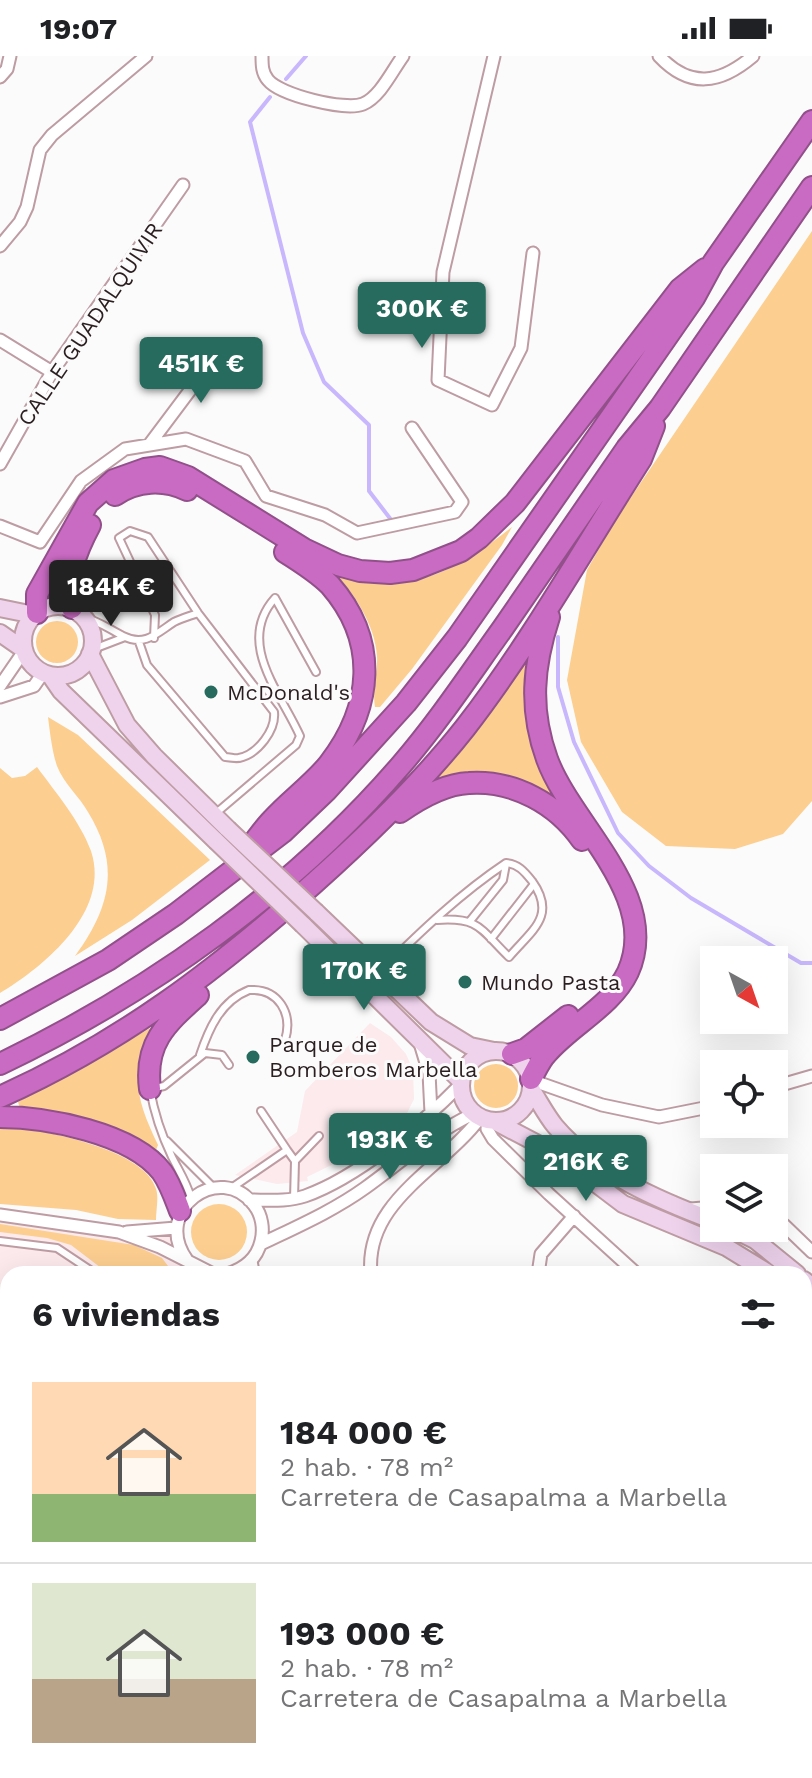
<!DOCTYPE html>
<html lang="es">
<head>
<meta charset="utf-8">
<style>
	:root { --surface:#fff; --page:#f6f6f6; --text:#202124; --muted:#757577; --line:#e0e0e0; --accent:#266b5d }
	body { margin:0; font-family:"Work Sans",sans-serif; background:var(--page); color:var(--text); height:100vh; display:flex; flex-direction:column; font-size:30px; white-space:nowrap }
	* { box-sizing:border-box; margin:0 }
	p { font-size:26px; color:var(--muted) }
	.icon { flex:none; width:44px; height:44px; fill:none; stroke:currentColor; stroke-width:2; stroke-linecap:round; stroke-linejoin:round }
	.map { position:relative; flex:1; overflow:hidden }
	.side { position:absolute; left:0px; top:1210px; width:812px; height:512px; display:flex; flex-direction:column; background:var(--surface); border-radius:24px 24px 0 0; box-shadow:0 8px 32px #0002 }
	.side>* { flex:none }
	.needle { width:52px; rotate:140deg }
	.fabs { position:absolute; left:700px; top:890px; display:grid; gap:16px }
	.fabs a { display:grid; place-items:center; width:88px; height:88px; border-radius:0px; background:var(--surface); box-shadow:0 8px 32px #0002; font-size:40px }
	.price { position:absolute; translate:-50% -68px; padding:0 18px; border-radius:8px; background:var(--accent); color:#fff; font-size:26px; line-height:52px; filter:drop-shadow(0 2px 4px #0008) }
	.price::after { content:''; position:absolute; left:50%; top:48px; width:24px; height:18px; margin-left:-12px; background:inherit; clip-path:polygon(0 0,100% 0,50% 100%) }
	.price.selected { background:#222; color:#fff }
	ul { padding:0; list-style:none }
	li { display:flex; align-items:center; gap:24px; height:200px; padding:0 32px }
	li+li { border-top:2px solid var(--line) }
	li span { display:grid; place-items:center; flex:none; width:224px; height:160px; border-radius:0px; color:#555 }
	li>.icon { margin-inline-start:auto }
	span .icon { width:96px; height:96px; fill:#fffc; stroke-width:1 }
	li b { font-size:34px }
	h2 { display:flex; justify-content:space-between; align-items:center; height:96px; padding:0 32px; font-size:34px }
	.status { display:flex; justify-content:space-between; align-items:center; height:56px; padding:0 40px; background:var(--surface); direction:ltr }
	.status svg { height:22px; fill:currentColor }
	.map>svg:first-child { display:block }
	.built { fill:#fceaed }
	.green { fill:#fcce90 }
	.lines { fill:none; stroke-linecap:round; stroke-linejoin:round }
	.stream { stroke:#c8b7fc; stroke-width:4 }
	.lane-casing { stroke:#be9ca3; stroke-width:10 }
	.street-casing { stroke:#be9ca3; stroke-width:15 }
	.secondary-casing { stroke:#be9ca3; stroke-width:20 }
	.highway-casing { stroke:#92508a; stroke-width:24 }
	.lane { stroke:#fff; stroke-width:6 }
	.street { stroke:#fff; stroke-width:11 }
	.secondary { stroke:#efd3ed; stroke-width:16 }
	.highway { stroke:#ca6bc3; stroke-width:20 }
	.secondary-bridge-casing { stroke:#be9ca3; stroke-width:20; stroke-linecap:butt }
	.secondary-bridge { stroke:#efd3ed; stroke-width:16 }
	.poi-dot { fill:#266b5d; stroke:#fbfbfb; stroke-width:3 }
	.labels { text-anchor:middle; dominant-baseline:central; stroke-width:6; stroke-linejoin:round; paint-order:stroke }
	.street-label { font-size:22px; fill:#2b1e21; stroke:#fbfbfb }
	.poi-label { font-size:22px; fill:#2b1e21; stroke:#fbfbfb; text-anchor:start }
</style>
</head>
<body>
<div class="status"><b>19:07</b><svg viewBox="0 0 49 12"><path d="M0 12V9h3v3zM5 12V6h3v6zM10 12V3h3v9zM15 12V0h3v12zM26 1h20v11H26zM47 4h2v5h-2z"/></svg></div>
<div class="map">
<svg width="812" height="1722" viewBox="0 0 812 1722">
	<rect width="100%" height="100%" fill="#fbfbfb"/>
	<!-- built -->
	<path class="built" d="M370,967l21,14 15,17 7,16 1,29 -7,14 -11,11 -42,30 -47,23 1,4 -31,3 -42,-9 62,-43 8,-41z
		M0,1159l119,17 57,-4 5,24 32,22h-205v308l-8,2z"/>
	<!-- green -->
	<path class="green" d="M812,175v570l-29,33 -48,15 -69,-3 -44,-34 -41,-70 -14,-62 20,-110 27,-48z
		M512,471l-10,18 -90,124 -32,38h-5c-3,-17 3,-34 2,-51 -2,-31 -22,-61 -42,-83 77,22 116,2 177,-46z
		M36 586a21 21 0 1 1 42 0a21 21 0 1 1-42 0Z
		M527,604l1,27 49,133 -115,-43 -30,5 49,-58z
		M48,661l30,18 132,125 -78,60 -57,36c35,-48 46,-90 13,-144 -9,-16 -24,-28 -31,-46 -5,-15 -7,-33 -9,-49z
		M37,711c19,26 43,54 54,84 20,60 -46,115 -91,142v-225l12,10 13,-2z
		M154,970c-24,49 -19,71 4,119l-2,5 -6,1 -130,-43 -2,-6z
		M474 1030a22 22 0 1 1 44 0a22 22 0 1 1-44 0Z
		M0,1070c36,2 145,22 156,63 3,8 0,21 0,31l-38,-1 -42,-9 -76,-6z
		M191 1176a28 28 0 1 1 56 0a28 28 0 1 1-56 0Z
		M0,1168l134,21 28,13 12,16h-65l-38,-29 -24,-7 -47,-6z
		M0,1669l8,10v35h30l7,8h-45z"/>
	<g class="lines">
		<!-- stream -->
		<path class="stream" d="M286,23l20,-23
			M270,41l-20,25 53,211 21,49 45,43v66l23,30
			M558,581v50l16,55 44,91 31,33 42,32 110,65h11"/>
		<defs>
			<path id="lane" d="M83,561c16,4 26,12 40,19 22,11 34,-3 51,-14 8,-4 16,-6 24,-9
				M139,586l8,23 78,92c1,0 13,2 14,1 19,-4 37,-28 35,-46l-76,-99 -50,-76 -18,-6 -11,7 36,77 -1,23
				M91,594l34,-13
				M215,758l81,-69 4,-9c-19,-43 -65,-93 -25,-138l41,74
				M470,865l33,-41 3,-16
				M491,883l43,-55
				M382,914c38,-38 79,-77 124,-107 12,1 18,8 26,18 25,35 0,49 -23,76 -29,-28 -29,-40 -72,-37
				M200,999c9,-27 21,-54 49,-65 30,-2 44,24 36,50
				M261,1055l26,39
				M167,1085l47,47
				M295,1105l24,-25
				M230,1133l57,-39 8,11 -1,38
				M191,1142c-4,-15 -12,-27 -19,-41 -10,-21 -18,-45 -22,-68l14,-3 41,-33 17,2 7,10
				M0,1185l57,7 39,26
				M253,1202l3,16
				M0,1356l8,3
				M0,1528l8,-2"/>
			<path id="street" d="M262,0c0,9 0,17 6,24 12,15 77,31 95,24 17,-7 29,-33 40,-48
				M494,0l-51,216 -5,108 54,25 29,-57 12,-95
				M659,0c31,33 61,28 94,0
				M0,21l7,-8 3,-13
				M0,190l20,-24 7,-15 13,-57 12,-15 94,-79
				M0,284l52,32
				M149,389l75,-100
				M0,408l52,-92 131,-187
				M0,470l40,16 41,-61 44,-32 61,-10 59,22 21,35 59,19 32,18 98,-21 7,-10 -50,-74
				M0,630l24,-35
				M0,641l34,-11 9,-13
				M420,987l9,30 2,40
				M531,1024l71,25 57,12 55,-11
				M774,1031l38,-11
				M488,1065l-1,8 6,10 56,55 88,80
				M249,1144c19,0 38,2 56,-4 51,-18 117,-72 155,-111
				M691,1153l23,-2
				M0,1159l119,17 41,15 53,27
				M774,1165l10,4 28,27
				M127,1176l49,-4
				M261,1188c35,-17 72,-33 104,-56 36,-26 68,-55 108,-74
				M187,1204c-36,-50 33,-100 67,-55 8,10 10,24 7,36 -4,18 -17,28 -34,33
				M371,1218c-7,-73 71,-105 109,-156
				M538,1218l3,-20 33,-38
				M804,1381l8,1
				M804,1626h8
				M333,1722v-8
				M362,1722l1,-8
				M531,1722l1,-8
				M573,1722l10,-8"/>
			<path id="secondary" d="M23 585a35 35 0 1 1 70 0a35 35 0 1 1-70 0Z
				M0,552l34,7
				M0,577l23,16
				M90,598l37,71 27,31 74,73
				M50,619l11,16 155,150
				M316,856l115,110 39,24 24,5
				M303,869l158,156
				M461 1030a35 35 0 1 1 70 0a35 35 0 1 1-70 0Z
				M531,1033c8,12 15,26 24,37 40,47 103,74 159,95
				M496,1066l61,32 66,50 103,43 44,27
				M731,1172l24,12 42,34
				M804,1224l8,7
				M804,1248l8,8"/>
			<path id="highway" d="M115,439c22,-15 49,-16 72,-5
				M72,552c-6,-31 3,-55 18,-83
				M37,557v-19l51,-91 26,-23 31,-11 15,-2 28,10 116,72 34,16 22,6 30,2 23,-3 48,-19 18,-13 36,-35 165,-214 25,-20
				M400,756c20,-14 45,-28 69,-29 45,-3 88,21 113,57
				M249,792c8,-9 15,-20 23,-28 18,-20 41,-36 57,-56 44,-57 50,-123 1,-179 -13,-13 -29,-23 -45,-33
				M0,963l108,-59 68,-46 107,-82 44,-42 79,-87 51,-65 237,-340 19,-35 99,-142
				M512,998l14,-5 42,-33
				M0,1008c150,-72 293,-173 402,-300 37,-43 68,-90 101,-136 42,-60 83,-120 124,-180l33,-40 152,-221
				M531,1023c5,-9 9,-19 16,-26 24,-28 65,-47 81,-81 34,-76 -57,-147 -81,-213 -18,-50 -14,-93 2,-142
				M150,1033c-6,-46 16,-65 48,-94
				M0,1041c122,-55 214,-125 313,-213 55,-49 107,-99 152,-156 65,-84 119,-180 176,-269l13,-33
				M0,1061c46,0 132,16 162,55 8,11 13,26 18,39"/>
		</defs>
		<!-- lane casing -->
		<use href="#lane" class="lane-casing"/>
		<!-- street casing -->
		<use href="#street" class="street-casing"/>
		<!-- secondary casing -->
		<use href="#secondary" class="secondary-casing"/>
		<!-- highway casing -->
		<use href="#highway" class="highway-casing"/>
		<!-- lane -->
		<use href="#lane" class="lane"/>
		<!-- street -->
		<use href="#street" class="street"/>
		<!-- secondary -->
		<use href="#secondary" class="secondary"/>
		<!-- highway -->
		<use href="#highway" class="highway"/>
		<defs>
			<path id="secondary-bridge" d="M228,773l88,83
				M216,785l87,84"/>
		</defs>
		<!-- secondary-bridge casing -->
		<use href="#secondary-bridge" class="secondary-bridge-casing"/>
		<!-- secondary-bridge -->
		<use href="#secondary-bridge" class="secondary-bridge"/>
	</g>
	<!-- markers -->
	<g class="poi-dot">
		<circle cx="211" cy="636" r="8"/>
		<circle cx="465" cy="926" r="8"/>
		<circle cx="253" cy="1001" r="8"/>
	</g>
	<g class="labels">
		<!-- street labels -->
		<g class="street-label">
			<text transform="translate(90 268) rotate(-56)">CALLE GUADALQUIVIR</text>
		</g>
		<!-- poi labels -->
		<g class="poi-label">
			<text x="227" y="636">McDonald's</text>
			<text x="481" y="926">Mundo Pasta</text>
			<text x="269" y="988">Parque de<tspan x="269" dy="25">Bomberos Marbella</tspan></text>
		</g>
	</g>
</svg>
<div class="fabs">
<a><svg class="needle" viewBox="-14 -14 28 28"><path d="M0-13l5 13h-10z" fill="#e53935"/><path d="M0 13l5-13h-10z" fill="#757577"/></svg></a>
<a><svg class="icon" aria-label="locate" viewBox="0 0 24 24"><circle cx="12" cy="12" r="6"/><path d="M12 2v4M12 18v4M2 12h4M18 12h4"/></svg></a>
<a><svg class="icon" aria-label="layers" viewBox="0 0 24 24"><path d="M12 4l9 5-9 5-9-5zM3 14l9 5 9-5"/></svg></a>
</div>
<b class="price" style="left:422px;top:294px">300K €</b>
<b class="price" style="left:201px;top:349px">451K €</b>
<b class="price selected" style="left:111px;top:572px">184K €</b>
<b class="price" style="left:364px;top:956px">170K €</b>
<b class="price" style="left:390px;top:1125px">193K €</b>
<b class="price" style="left:586px;top:1147px">216K €</b>
<section class="side">
<h2>6 viviendas<svg class="icon" aria-label="filters" viewBox="0 0 24 24"><path d="M4 7h16M4 17h16"/><circle cx="9" cy="7" r="2"/><circle cx="15" cy="17" r="2"/></svg></h2>
<ul>
<li><span style="background:linear-gradient(#ffd9b3 70%,#8fb573 0)"><svg class="icon" aria-label="home" viewBox="0 0 24 24"><path d="M3 11l9-7 9 7M6 9v11h12V9"/></svg></span><div><b>184 000 €</b><p>2 hab. · 78 m²</p><p>Carretera de Casapalma a Marbella</p></div></li>
<li><span style="background:linear-gradient(#dfe7d0 60%,#b9a48a 0)"><svg class="icon" aria-label="home" viewBox="0 0 24 24"><path d="M3 11l9-7 9 7M6 9v11h12V9"/></svg></span><div><b>193 000 €</b><p>2 hab. · 78 m²</p><p>Carretera de Casapalma a Marbella</p></div></li>
</ul>
</section>
</div>
</body>
</html>
